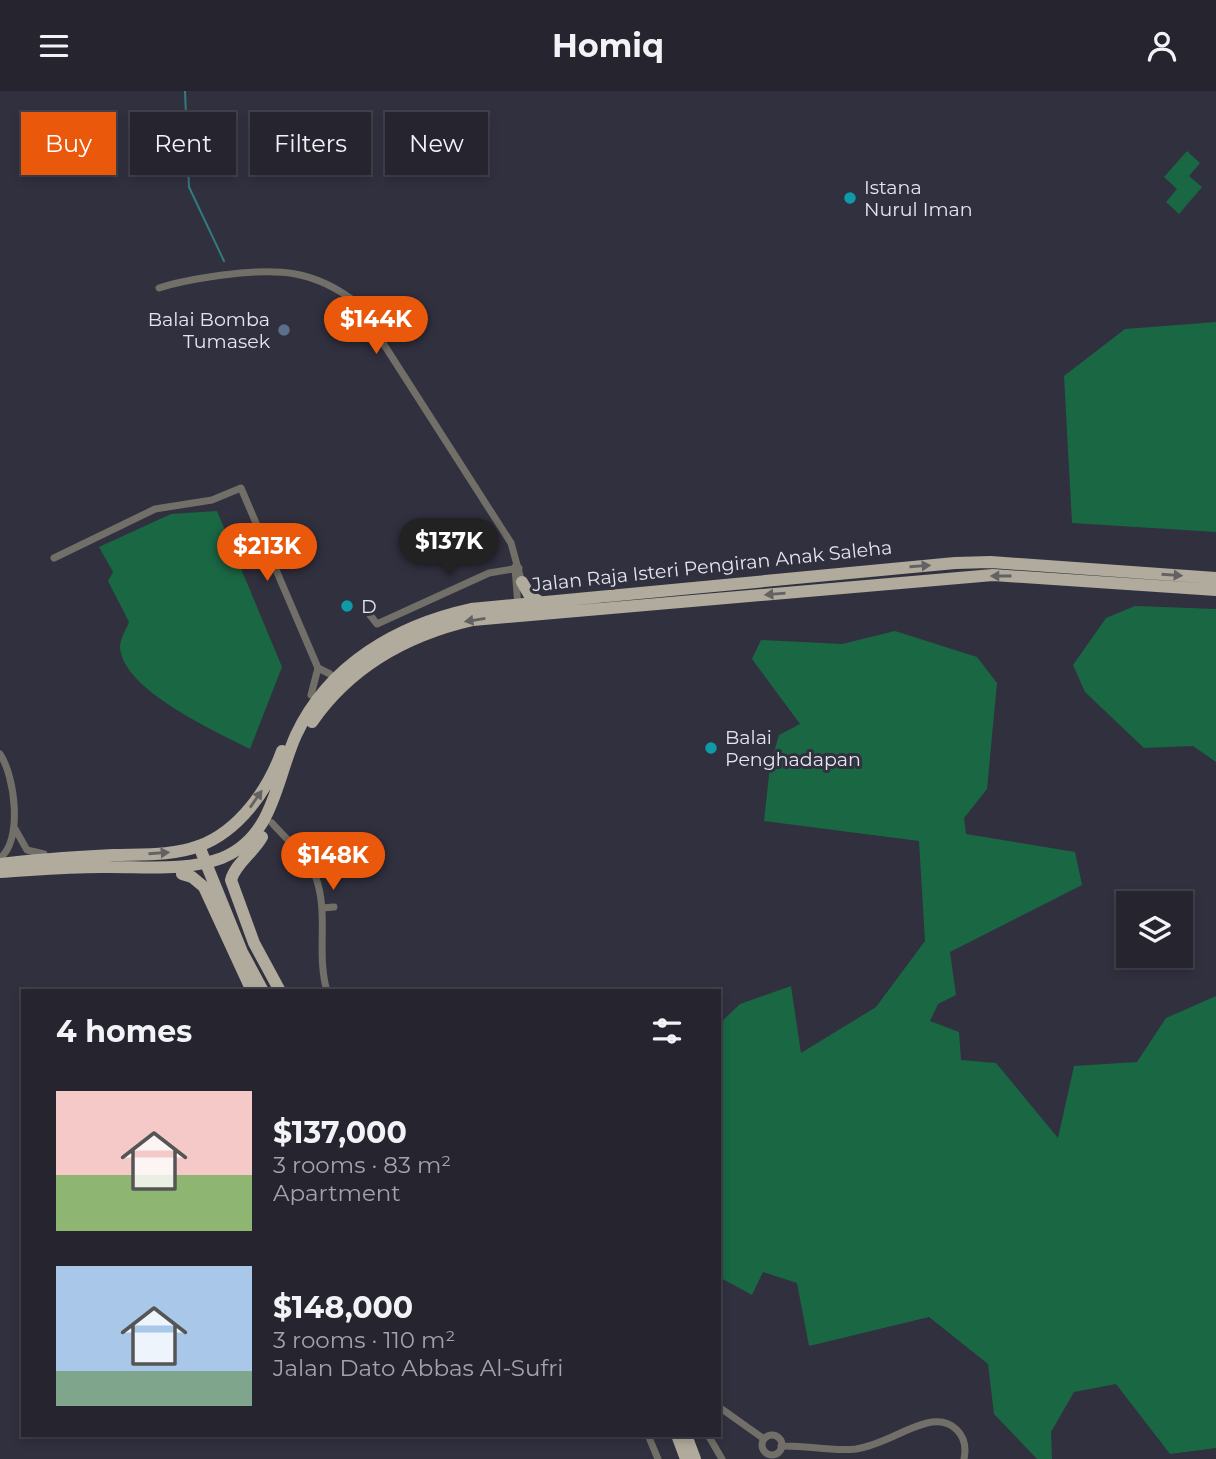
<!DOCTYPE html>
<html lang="en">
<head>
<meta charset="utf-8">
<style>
	:root { --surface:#25242f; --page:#31303b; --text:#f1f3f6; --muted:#a3a4aa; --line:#42414b; --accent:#ea580c }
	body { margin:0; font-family:Montserrat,sans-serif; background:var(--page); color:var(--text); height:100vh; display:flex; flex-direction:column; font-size:26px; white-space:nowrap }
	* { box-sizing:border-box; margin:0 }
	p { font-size:23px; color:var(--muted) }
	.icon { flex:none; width:38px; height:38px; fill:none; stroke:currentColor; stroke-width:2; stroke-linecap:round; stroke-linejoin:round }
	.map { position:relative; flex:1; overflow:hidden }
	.details { position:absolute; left:21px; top:898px; width:700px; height:448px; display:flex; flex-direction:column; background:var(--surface); border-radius:0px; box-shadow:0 4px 10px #0003,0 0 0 2px var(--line) }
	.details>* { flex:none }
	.banner { position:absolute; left:21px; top:21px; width:700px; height:63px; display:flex; gap:14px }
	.tools { position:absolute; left:1116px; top:800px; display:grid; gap:14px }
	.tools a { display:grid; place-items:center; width:77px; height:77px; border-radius:0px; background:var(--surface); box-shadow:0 4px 10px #0003,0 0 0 2px var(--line); font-size:35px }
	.price { position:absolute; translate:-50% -60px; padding:0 16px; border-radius:24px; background:var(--accent); color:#fff; font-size:23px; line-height:46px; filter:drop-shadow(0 2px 4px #0008) }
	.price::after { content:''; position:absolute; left:50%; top:42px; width:21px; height:16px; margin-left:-10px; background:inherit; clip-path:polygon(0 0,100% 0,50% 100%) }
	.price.active { background:#222; color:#fff }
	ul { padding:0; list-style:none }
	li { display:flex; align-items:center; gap:21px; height:175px; padding:0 35px }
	li span { display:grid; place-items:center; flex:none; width:196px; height:140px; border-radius:0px; color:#555 }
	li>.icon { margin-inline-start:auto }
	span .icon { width:84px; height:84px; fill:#fffc; stroke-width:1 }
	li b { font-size:30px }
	h2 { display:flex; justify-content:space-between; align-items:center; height:84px; padding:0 35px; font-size:30px }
	.pill { padding:0 24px; border-radius:0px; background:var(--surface); box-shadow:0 4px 10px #0003,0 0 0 2px var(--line); font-size:24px; line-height:63px }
	.pill.active { background:var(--accent); color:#fff }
	header { display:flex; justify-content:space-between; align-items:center; height:91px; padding:0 35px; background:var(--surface); font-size:32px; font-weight:700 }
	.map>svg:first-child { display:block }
	.green { fill:#1a6744 }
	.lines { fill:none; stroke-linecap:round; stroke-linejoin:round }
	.stream { stroke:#317b7f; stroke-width:2 }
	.street { stroke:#726f68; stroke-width:7 }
	.primary { stroke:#b0ab9c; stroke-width:12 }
	.primary-bridge { stroke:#b0ab9c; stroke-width:12 }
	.oneway { fill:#646164 }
	.culture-dot { fill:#0f9aa8; stroke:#31303f; stroke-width:2.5 }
	.service-dot { fill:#5c6f8a; stroke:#31303f; stroke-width:2.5 }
	.labels { text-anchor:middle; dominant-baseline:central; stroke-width:6; stroke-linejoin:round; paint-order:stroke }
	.poi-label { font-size:19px; fill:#e5e5ef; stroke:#31303f; text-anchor:start }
	.street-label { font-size:19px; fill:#e5e5ef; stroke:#31303f }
</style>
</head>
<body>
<header><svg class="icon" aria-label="menu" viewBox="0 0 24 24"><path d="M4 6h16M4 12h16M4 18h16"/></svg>Homiq<svg class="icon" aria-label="person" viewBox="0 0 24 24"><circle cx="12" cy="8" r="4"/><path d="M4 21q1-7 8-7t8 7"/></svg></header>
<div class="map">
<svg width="1216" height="1368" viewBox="0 0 1216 1368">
	<rect width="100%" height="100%" fill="#31303f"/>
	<!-- green -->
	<path class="green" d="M1187,60l13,12 -11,13 13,11 -23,27 -13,-12 11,-13 -13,-12z
		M1216,231v210l-144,-9 -8,-147 61,-47z
		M217,420l65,156 -32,82c-33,-17 -128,-59 -130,-102 0,-8 6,-17 9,-25l-21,-41 5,-9 -14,-25 72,-33z
		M1135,515l81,3v153l-23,-16 -49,2 -59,-56 -12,-27 33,-47z
		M895,540l82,26 20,26 -10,106 -23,29 2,16 109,18 7,33 -132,67 6,43 -18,9 -8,17 29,11 2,28 35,3 62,75 16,-72 63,-4 29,-44 50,-22v452l-46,6 -54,-70 -42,8 -23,40 1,27h-15l-43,-45 -6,-50 -59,-47 -120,29 -12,-63 -34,-11 -11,23 -33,-18v-253l21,-20 51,-18 10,67 75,-46 49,-66 -6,-100 -155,-20 6,-55 9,-31 21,-11 -48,-65 9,-19 81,4z"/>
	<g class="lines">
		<!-- stream -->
		<path class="stream" d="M185,0l4,96 35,74"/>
		<!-- street -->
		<path class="street" d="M159,197c21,-7 43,-10 64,-13 54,-7 91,-6 135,29l153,239 11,40
			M54,467l101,-49 57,-9 29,-12 77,180 -7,27
			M515,476l3,40
			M370,524l7,9 112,-51 30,-5
			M318,577l12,6
			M0,663c15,22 23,87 0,104
			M272,732c14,16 36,34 44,55 13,36 0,76 11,113
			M14,736l13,23 17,4
			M322,817l12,-1
			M719,1316l45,32
			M648,1344l10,24
			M708,1344l14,24
			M762 1354a10 10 0 1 1 20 0a10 10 0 1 1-20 0Z
			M781,1355c26,-1 50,6 75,3 26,-4 47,-20 71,-26 25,-6 42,12 37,36"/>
		<!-- primary -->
		<path class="primary" d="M522,491l8,14 10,6
			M312,631c39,-56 95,-87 161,-102l520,-45 223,15
			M262,746c-8,15 -27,27 -31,43l23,63 26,48
			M0,773c38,-5 75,-7 113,-9 29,-1 59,1 86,-9 40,-15 69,-56 83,-95
			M0,781c34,-2 67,-5 101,-5 39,-1 84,5 121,-9 52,-21 54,-79 74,-123 33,-71 102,-110 175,-126l484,-46 36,-1 225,16
			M182,783l10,3 12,10 48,104
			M677,1344l9,24
			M686,1344l9,24"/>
		<!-- primary-bridge -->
		<path class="primary-bridge" d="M199,755l43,106 21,39"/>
	</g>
	<!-- one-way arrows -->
	<defs><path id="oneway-solid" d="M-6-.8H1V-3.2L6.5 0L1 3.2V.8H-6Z" transform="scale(1.75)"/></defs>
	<g class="oneway">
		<use href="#oneway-solid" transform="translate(920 475) rotate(-4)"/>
		<use href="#oneway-solid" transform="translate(1172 484) rotate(4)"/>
		<use href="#oneway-solid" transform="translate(1001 485) rotate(-180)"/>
		<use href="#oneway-solid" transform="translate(775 503) rotate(175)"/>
		<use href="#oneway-solid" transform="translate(475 529) rotate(171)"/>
		<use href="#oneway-solid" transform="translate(256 708) rotate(-55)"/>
		<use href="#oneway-solid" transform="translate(159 762) rotate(-4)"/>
	</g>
	<!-- markers -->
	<g class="culture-dot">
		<circle cx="850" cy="107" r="7"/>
		<circle cx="347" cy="515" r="7"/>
		<circle cx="711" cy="657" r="7"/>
	</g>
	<circle class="service-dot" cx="284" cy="239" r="7"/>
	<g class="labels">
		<!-- poi labels -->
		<g class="poi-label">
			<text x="864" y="96">Istana<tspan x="864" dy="22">Nurul Iman</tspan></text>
			<text x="270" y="228" text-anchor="end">Balai Bomba<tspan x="270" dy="22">Tumasek</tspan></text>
			<text x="361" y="515">D</text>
			<text x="725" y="646">Balai<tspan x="725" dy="22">Penghadapan</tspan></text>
		</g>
		<!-- street labels -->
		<g class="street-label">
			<text transform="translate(712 475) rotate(-6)">Jalan Raja Isteri Pengiran Anak Saleha</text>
		</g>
	</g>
</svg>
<div class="tools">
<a><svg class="icon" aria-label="layers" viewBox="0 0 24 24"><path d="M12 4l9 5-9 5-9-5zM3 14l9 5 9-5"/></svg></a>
</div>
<b class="price" style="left:376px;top:265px">$144K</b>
<b class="price active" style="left:449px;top:487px">$137K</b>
<b class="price" style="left:267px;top:492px">$213K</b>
<b class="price" style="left:333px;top:801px">$148K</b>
<div class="banner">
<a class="pill active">Buy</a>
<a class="pill">Rent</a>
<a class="pill">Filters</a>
<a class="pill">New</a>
</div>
<section class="details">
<h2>4 homes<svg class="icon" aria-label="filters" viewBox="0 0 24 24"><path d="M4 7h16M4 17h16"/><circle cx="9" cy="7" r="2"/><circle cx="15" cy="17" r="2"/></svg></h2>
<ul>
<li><span style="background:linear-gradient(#f6c9c9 60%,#8fb573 0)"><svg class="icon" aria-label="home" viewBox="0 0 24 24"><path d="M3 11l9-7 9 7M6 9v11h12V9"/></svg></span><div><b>$137,000</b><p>3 rooms · 83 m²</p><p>Apartment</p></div></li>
<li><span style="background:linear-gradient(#a9c7e8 75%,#7fa58c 0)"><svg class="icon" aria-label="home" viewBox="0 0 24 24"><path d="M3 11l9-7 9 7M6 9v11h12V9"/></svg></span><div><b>$148,000</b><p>3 rooms · 110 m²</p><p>Jalan Dato Abbas Al-Sufri</p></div></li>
</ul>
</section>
</div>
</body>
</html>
